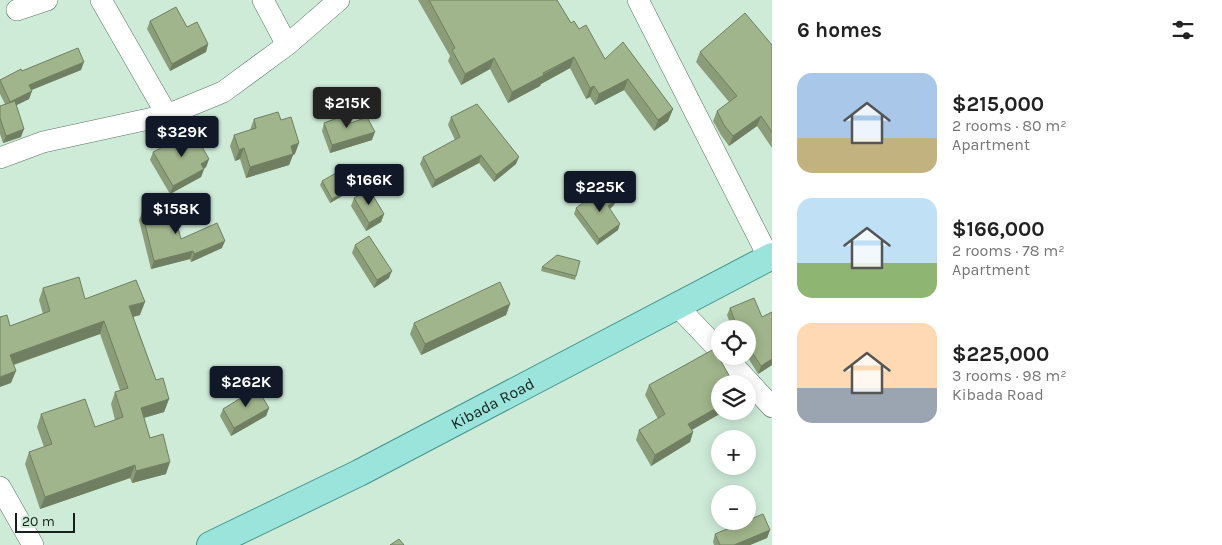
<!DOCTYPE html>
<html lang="en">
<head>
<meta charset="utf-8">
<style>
	:root { --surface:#fff; --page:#f6f6f6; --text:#222; --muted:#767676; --accent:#111827 }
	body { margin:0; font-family:Karla,sans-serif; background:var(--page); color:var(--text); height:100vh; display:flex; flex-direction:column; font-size:19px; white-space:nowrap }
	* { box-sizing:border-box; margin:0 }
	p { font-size:16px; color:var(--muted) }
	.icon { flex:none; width:28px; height:28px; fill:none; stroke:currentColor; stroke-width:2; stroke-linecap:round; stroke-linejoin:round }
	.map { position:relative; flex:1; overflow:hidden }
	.details { display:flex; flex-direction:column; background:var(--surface); width:450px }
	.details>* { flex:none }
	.buttons { position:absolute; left:711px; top:320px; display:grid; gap:10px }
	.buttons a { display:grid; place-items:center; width:45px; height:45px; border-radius:50%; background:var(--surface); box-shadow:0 2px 12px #0003; font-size:25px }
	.scale { position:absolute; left:15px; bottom:12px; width:60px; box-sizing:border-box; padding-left:5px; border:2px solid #17211b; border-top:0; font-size:14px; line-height:18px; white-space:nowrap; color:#17211b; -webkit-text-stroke:4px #ceebd8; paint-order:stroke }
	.price { position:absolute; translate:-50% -42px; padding:0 11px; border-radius:5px; background:var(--accent); color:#fff; font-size:16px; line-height:32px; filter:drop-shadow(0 1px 2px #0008) }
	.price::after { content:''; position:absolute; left:50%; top:30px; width:15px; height:11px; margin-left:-8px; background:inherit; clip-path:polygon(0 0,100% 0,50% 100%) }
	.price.current { background:#222; color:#fff }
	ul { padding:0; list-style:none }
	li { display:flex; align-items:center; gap:15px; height:125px; padding:0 25px }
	li span { display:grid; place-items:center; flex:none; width:140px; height:100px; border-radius:15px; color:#555 }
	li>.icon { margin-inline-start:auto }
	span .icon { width:60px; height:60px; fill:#fffc; stroke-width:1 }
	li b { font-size:21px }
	h2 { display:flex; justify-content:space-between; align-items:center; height:60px; padding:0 25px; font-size:21px }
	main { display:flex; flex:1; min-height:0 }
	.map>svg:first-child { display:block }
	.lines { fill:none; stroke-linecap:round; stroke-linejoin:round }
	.minor-casing { stroke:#597463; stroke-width:22 }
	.major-casing { stroke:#42948a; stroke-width:28 }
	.minor { stroke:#fff; stroke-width:21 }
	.major { stroke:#9be4dc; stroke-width:26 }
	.wall { fill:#8a9c78 }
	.shaded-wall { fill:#707f61 }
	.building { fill:#a0b58b; stroke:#707f61 }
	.labels { text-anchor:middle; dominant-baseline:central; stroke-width:4.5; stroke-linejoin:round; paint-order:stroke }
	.street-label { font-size:16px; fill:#17211b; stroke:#ceebd8 }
</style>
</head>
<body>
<main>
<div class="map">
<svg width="772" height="545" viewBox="0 0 772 545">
	<rect width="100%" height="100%" fill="#ceebd8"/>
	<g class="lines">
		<defs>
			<path id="minor" d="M101,0l66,115
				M263,0l24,45
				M638,0l131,258
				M17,10l30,-10
				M0,158l43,-16 124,-27 56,-23 64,-47 52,-45
				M677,306l43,45
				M725,356l47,51
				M0,487l33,58"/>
			<g id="major">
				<path id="s1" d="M210,545l149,-72 413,-217"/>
			</g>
		</defs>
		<!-- minor casing -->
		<use href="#minor" class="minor-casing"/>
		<!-- major casing -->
		<use href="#major" class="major-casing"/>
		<!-- minor -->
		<use href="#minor" class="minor"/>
		<!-- major -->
		<use href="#major" class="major"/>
	</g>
	<!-- wall -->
	<path class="wall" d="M418,0h139l14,23 8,6 26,30 68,50 -5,12 -14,10 -30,-41 -29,15 -5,-8 -4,2 -16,-31 -29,16 -1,2 -32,17 -18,-34 -29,16 -13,-24 2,-5z
		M150,21l37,6 21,17 -2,8 -36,19 -23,-42z
		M772,45v103l-15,-22 -28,20 -8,-11 -8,-14 4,-10 12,-9 -33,-40 4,-10z
		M81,70l-49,20 -3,9 -13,6 5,32 -18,6 -3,-9v-28l5,-2 -5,-10v-14z
		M451,117l65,47 -22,18 -15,-19 -47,25 -12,-24 3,-7 32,-17 -7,-15z
		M254,119l41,35 -2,1 -4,10 -43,13 -6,-19 -5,2 -5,-15 4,-11 16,-5z
		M324,123h27l21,17 -42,13 -8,-22z
		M153,152l56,7 -3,8 -2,2 -3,8 -31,17 -20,-34z
		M322,181l24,10 -2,4 -14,8 -10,-18z
		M354,198l30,16 -3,8 -15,9 -15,-25z
		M614,205l-4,4 8,21 -21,15 -23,-31 2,-6z
		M142,212l39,27 41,9 -31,14 -1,-3 -39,10 -12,-49z
		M355,245l34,33 -15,10 -22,-35z
		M542,267l34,9 -1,4 -34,-9z
		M43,288l42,11 55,16 -7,2 23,63 13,19 -5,13 -20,6 6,20 16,36 -34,9 -2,-5 -90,31 -15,-45 4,-12 15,-5 -7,-20 4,-13 54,13 20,-7 -4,-16 4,-12 5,-2 -20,-56 -86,31 -3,18 -1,-57 33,-12 -4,-14z
		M510,304l-4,11 -85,40 -11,-21 4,-11z
		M730,308l32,9 10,-5v53l-14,9 -11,-18h1v-27h-16l-5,-14z
		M649,385l44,47 -3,10 -39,24 -15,-26 3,-10 19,-11 -13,-24z
		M269,408l-3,8 -35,20 -11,-20 3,-7z
		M770,530l-3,8 -17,7h-36l-1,-3 2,-8z"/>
	<!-- shaded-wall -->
	<path class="shaded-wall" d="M208,44l-2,8 -36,19 2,-7z
		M574,57l-4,11 -29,16 -1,2 -32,17 4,-11z
		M494,58l-4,11 -29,16 4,-11z
		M84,62l-3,8 -55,22 3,-7z
		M628,79l-4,11 -29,15 4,-11z
		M594,86l-4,11 -4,2 4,-11z
		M32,91l-3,8 -22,11 3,-8z
		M673,109l-5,12 -14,10 4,-11z
		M761,116l-4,10 -28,20 4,-10z
		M24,129l-3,8 -18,6 3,-7z
		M375,132l-3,8 -42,13 2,-8z
		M299,143l-4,11 -2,1 -4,10 -43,13 4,-11 41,-21z
		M244,148l-4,11 -5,2 4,-11z
		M481,155l-2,8 -47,25 3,-8z
		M519,157l-3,7 -22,18 2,-7z
		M209,159l-3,8 -8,5 3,-8z
		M204,169l-3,8 -31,17 3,-8z
		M346,191l-2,4 -14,8 2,-4z
		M617,199l-3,6 -8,7 2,-6z
		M384,214l-3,8 -15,9 3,-8z
		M620,224l-2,6 -21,15 2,-6z
		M225,241l-3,7 -31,14 3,-8z
		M193,251l-3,8 -39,10 3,-8z
		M392,271l-3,7 -15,10 3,-8z
		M145,302l-5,13 -16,4 5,-13z
		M510,304l-4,11 -85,40 4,-11z
		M104,321l-4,13 -94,33 4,-12z
		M772,359v6l-14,9 3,-8z
		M16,371l-5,12 -11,4v-10z
		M169,399l-5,13 -28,8 5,-12z
		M720,406v5h5l-40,23 3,-10z
		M269,408l-3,8 -35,20 3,-8z
		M693,432l-3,10 -39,24 4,-11z
		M170,462l-4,12 -34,9 4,-12z
		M135,465l-5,13 -90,31 5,-12z
		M770,530l-3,8 -17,7h-16z"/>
	<!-- building -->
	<path class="building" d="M429,0h128l14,23 3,-2 5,8 7,-4 19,34 18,-17 50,67 -15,11 -30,-41 -29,15 -5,-8 -4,2 -16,-31 -31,16 1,2 -32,17 -18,-34 -29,16 -13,-24 3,-2z
		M176,7l11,20 10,-5 11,22 -36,20 -22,-43z
		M745,13l27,32v87l-11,-16 -28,20 -9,-11 -7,-14 20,-15 -37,-44z
		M78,48l6,14 -55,23 3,6 -22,11 -10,-22 21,-11 1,2z
		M15,101l9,28 -18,7 -6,-18v-12z
		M477,104l42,53 -23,18 -15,-20 -46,25 -12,-23 37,-20 -9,-20z
		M278,112l3,8 10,-3 8,26 -8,3 2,8 -43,13 -6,-19 -5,2 -5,-15 22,-7 -2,-9z
		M348,114l3,9 16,-6 8,15 -43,13 -8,-22z
		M193,131l16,28 -8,5 3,5 -31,17 -20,-34z
		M336,173l10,18 -14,8 -10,-18z
		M606,186l11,13 -9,7 12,18 -21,15 -23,-31z
		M369,189l15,25 -15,9 -15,-25z
		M172,205l9,34 36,-16 8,18 -31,13 -1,-3 -39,10 -12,-49z
		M369,236l23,35 -15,9 -22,-35z
		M557,255l23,6 -4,15 -34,-9z
		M79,277l6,22 51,-19 9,22 -16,4 27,74 7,-2 6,21 -28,9 9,30 13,-4 7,28 -34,9 -1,-6 -90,32 -16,-45 23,-8 -11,-30 44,-15 10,28 28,-10 -8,-25 13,-4 -24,-67 -94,34 6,16 -16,6v-60l7,-2 3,11 40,-15 -7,-23z
		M500,282l10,22 -85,40 -11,-21z
		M754,298l8,19 10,-5v47l-11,7 -13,-20v-17h-10l-8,-21z
		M714,349l20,35h-14v22l-32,18 5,8 -38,23 -16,-25 26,-16 -16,-29z
		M257,388l12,20 -35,20 -11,-19z
		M763,514l7,16 -36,15h-14l-5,-11z
		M399,539l5,6h-14z"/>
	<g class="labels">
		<!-- street labels -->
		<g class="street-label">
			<text stroke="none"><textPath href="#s1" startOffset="316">Kibada Road</textPath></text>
		</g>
	</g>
</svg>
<div class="buttons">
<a><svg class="icon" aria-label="locate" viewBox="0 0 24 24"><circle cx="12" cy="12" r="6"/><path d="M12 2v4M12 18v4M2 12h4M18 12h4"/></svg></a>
<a><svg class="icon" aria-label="layers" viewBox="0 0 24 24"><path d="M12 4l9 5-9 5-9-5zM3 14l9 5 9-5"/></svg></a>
<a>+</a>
<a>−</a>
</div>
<div class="scale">20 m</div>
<b class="price current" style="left:347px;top:129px">$215K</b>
<b class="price" style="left:182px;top:158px">$329K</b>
<b class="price" style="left:369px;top:206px">$166K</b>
<b class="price" style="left:600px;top:213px">$225K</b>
<b class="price" style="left:176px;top:235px">$158K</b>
<b class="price" style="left:246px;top:408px">$262K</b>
</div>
<section class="details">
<h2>6 homes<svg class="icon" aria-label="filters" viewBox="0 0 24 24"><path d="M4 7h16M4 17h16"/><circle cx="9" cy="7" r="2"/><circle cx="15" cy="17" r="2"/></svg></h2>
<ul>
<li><span style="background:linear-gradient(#a9c7e8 65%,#c2b280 0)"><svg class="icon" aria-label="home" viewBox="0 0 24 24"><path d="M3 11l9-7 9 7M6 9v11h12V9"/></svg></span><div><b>$215,000</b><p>2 rooms · 80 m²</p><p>Apartment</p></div></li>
<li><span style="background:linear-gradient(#bfe0f5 65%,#8fb573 0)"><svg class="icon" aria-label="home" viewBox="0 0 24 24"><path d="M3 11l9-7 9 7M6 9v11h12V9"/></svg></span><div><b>$166,000</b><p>2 rooms · 78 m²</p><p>Apartment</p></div></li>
<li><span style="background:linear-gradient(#ffd9b3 65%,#9aa5b1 0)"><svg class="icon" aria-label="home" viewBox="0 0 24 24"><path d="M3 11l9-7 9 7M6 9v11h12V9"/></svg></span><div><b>$225,000</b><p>3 rooms · 98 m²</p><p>Kibada Road</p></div></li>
</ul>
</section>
</main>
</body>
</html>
